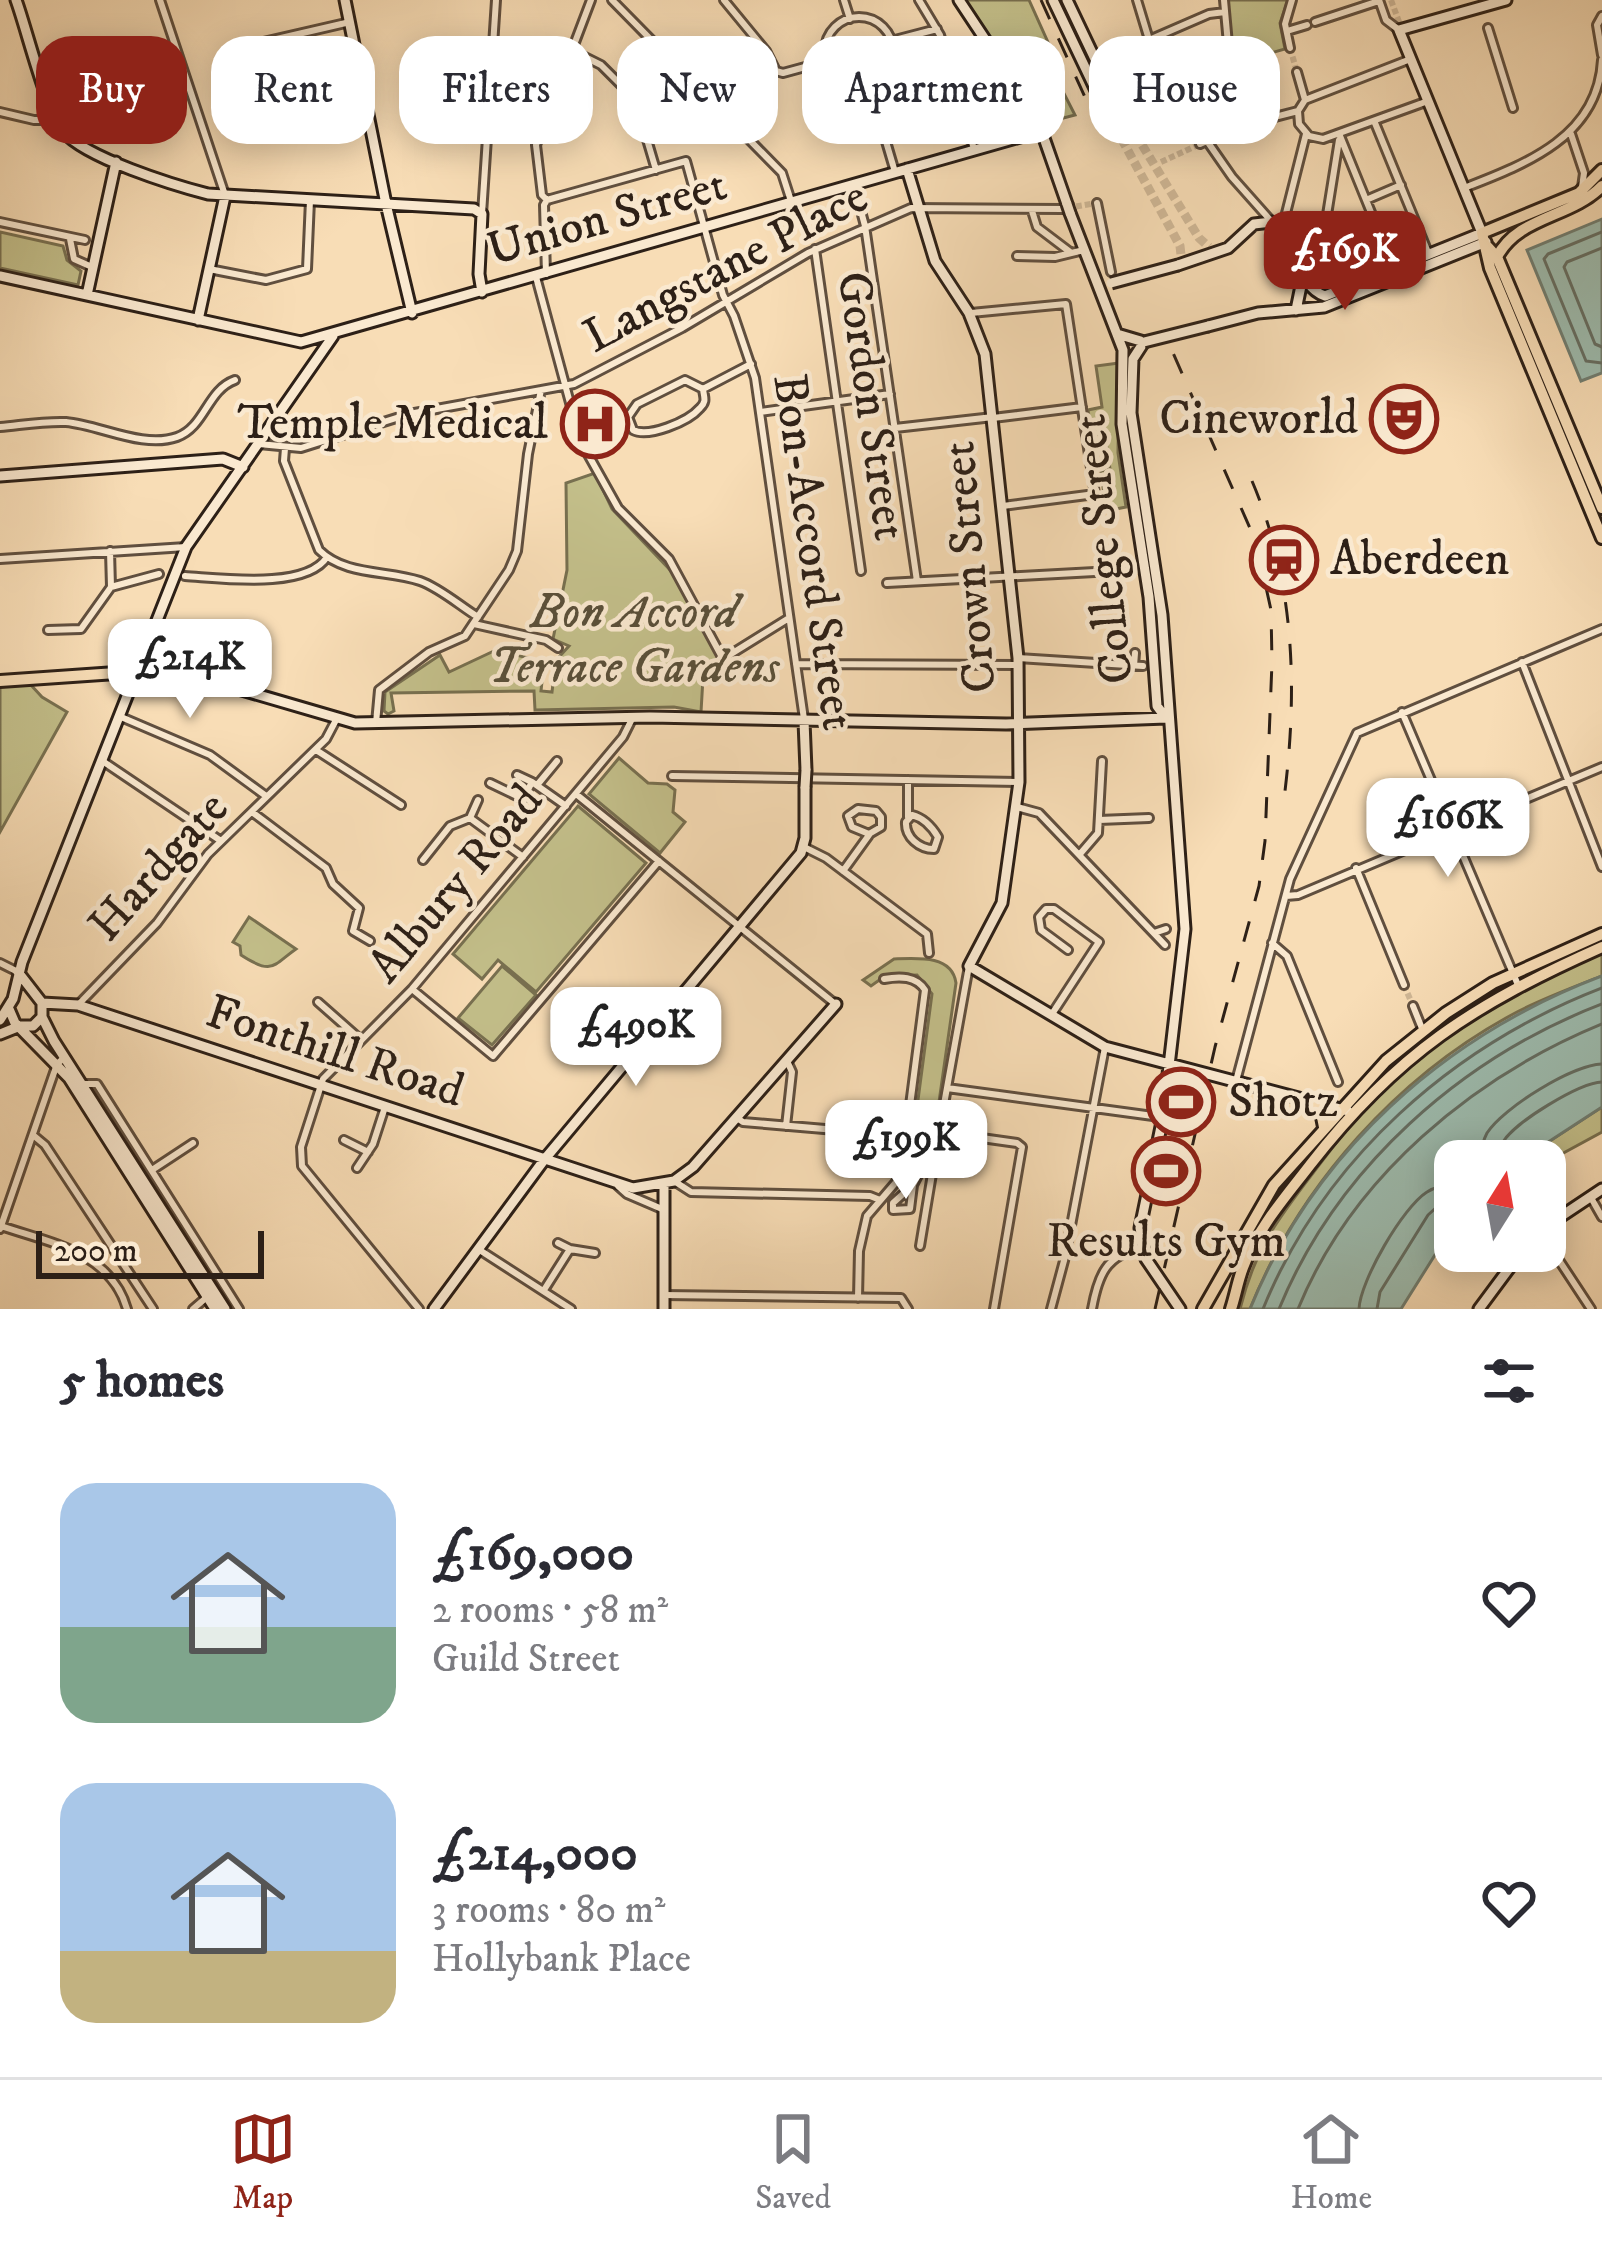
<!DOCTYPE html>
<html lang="en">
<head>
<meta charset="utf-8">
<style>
	:root { --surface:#fff; --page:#f7f7f7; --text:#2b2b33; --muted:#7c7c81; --line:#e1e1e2; --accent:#8f2418 }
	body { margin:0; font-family:"IM FELL DW Pica",serif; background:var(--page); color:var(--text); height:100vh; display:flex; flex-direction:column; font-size:45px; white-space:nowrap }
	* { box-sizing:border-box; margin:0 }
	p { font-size:39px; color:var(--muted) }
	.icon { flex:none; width:66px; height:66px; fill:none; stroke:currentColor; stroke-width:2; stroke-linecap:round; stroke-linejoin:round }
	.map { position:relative; height:1309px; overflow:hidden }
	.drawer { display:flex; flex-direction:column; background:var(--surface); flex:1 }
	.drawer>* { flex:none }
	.hud { position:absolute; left:36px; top:36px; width:1530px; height:108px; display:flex; gap:24px }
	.needle { width:78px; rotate:11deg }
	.buttons { position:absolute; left:1434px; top:1140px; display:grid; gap:24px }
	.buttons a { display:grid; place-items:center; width:132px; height:132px; border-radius:24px; background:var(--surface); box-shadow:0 6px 30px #0003; font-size:60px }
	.scale { position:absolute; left:36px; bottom:30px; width:228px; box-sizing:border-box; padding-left:12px; border:6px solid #2d2017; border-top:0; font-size:33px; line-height:42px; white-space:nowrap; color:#2d2017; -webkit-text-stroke:9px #fae9d0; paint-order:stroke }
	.price { position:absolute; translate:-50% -102px; padding:0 27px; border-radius:24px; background:#fff; color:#222; font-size:39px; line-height:78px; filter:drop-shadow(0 3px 6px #0008) }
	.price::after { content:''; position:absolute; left:50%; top:72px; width:36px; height:27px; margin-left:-18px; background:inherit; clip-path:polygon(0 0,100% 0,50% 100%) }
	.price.current { background:var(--accent); color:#fff }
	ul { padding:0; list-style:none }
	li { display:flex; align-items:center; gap:36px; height:300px; padding:0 60px }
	li span { display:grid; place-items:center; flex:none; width:336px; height:240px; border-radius:36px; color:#555 }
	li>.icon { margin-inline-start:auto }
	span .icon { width:144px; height:144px; fill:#fffc; stroke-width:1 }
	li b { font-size:51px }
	h2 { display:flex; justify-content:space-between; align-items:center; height:144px; padding:0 60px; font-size:51px }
	.pill { padding:0 42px; border-radius:36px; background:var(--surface); box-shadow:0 6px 30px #0003; font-size:42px; line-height:108px }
	.pill.current { background:var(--accent); color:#fff }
	.menu { display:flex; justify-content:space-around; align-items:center; height:168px; border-top:3px solid var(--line); background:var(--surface); font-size:33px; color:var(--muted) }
	.menu a { display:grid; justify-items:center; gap:6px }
	.menu .current { color:var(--accent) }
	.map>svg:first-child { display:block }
	.green { fill:#c3bf8a; stroke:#787050; stroke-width:3 }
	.water { fill:#9dbcaf; stroke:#707e72; stroke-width:3 }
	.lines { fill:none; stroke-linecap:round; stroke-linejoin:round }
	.shore { stroke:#656e63; stroke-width:3 }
	.street-tunnel { stroke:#cfb796; stroke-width:6; stroke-dasharray:6 3; stroke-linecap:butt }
	.secondary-tunnel { stroke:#cfb796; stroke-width:9; stroke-dasharray:9 4.5; stroke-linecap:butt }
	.street-casing { stroke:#604f3f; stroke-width:12 }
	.secondary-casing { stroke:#2d2017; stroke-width:15 }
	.primary-casing { stroke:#2d2017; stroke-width:16 }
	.street { stroke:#fae9d0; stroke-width:6 }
	.secondary { stroke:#fae9d0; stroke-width:9 }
	.primary { stroke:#f8ddb6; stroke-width:10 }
	.rail { stroke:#2d2017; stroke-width:3; stroke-dasharray:21 21; stroke-linecap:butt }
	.secondary-bridge-casing { stroke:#2d2017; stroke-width:15; stroke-linecap:butt }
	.secondary-bridge { stroke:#fae9d0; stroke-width:9 }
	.labels { text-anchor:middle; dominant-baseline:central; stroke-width:9; stroke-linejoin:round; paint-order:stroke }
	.street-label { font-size:48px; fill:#2d2017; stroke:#fae9d0 }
	.poi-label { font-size:48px; fill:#2d2017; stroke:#fae9d0; text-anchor:end }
	.park-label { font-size:48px; font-style:italic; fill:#5a503a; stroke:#fae9d0 }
</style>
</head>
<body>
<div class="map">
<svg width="1602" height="1309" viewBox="0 0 1602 1309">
	<rect width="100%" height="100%" fill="#f8ddb6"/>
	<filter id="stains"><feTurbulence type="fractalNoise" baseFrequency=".00167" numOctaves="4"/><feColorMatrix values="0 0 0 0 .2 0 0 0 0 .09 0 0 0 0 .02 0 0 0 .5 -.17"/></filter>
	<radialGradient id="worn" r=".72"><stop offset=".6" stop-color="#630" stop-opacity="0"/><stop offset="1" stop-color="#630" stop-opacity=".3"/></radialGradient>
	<!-- green -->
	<path class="green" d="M964,0h65l31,69 -4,9 19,37 -19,5 -12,-5z
		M1228,0h60l-8,23 5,26 -49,14 -6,-23z
		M0,232l63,14 4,14 14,11 -3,14 -78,-17z
		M1119,363l-1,90 8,54 -20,4 -5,-40 9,-2 -5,-35 -13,1 -4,-25 14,-3 -6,-41z
		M595,473l17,36 60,63 51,94 -20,12 -2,34 -27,-5 -139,3 -1,-19 -143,2 3,18 -6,3 -4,-3 1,-19 55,-37 9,17 47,-22 48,12 -3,29 11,1 3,-25 6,1 -2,-11 10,-11 -16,-7 14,-69 -1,-87z
		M30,684l12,13 25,15 -67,120v-145z
		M619,758l29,25 19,1 8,6 -2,22 12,10 -25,31 -71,-59z
		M578,806l68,57 -110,129 -38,-32 -16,19 -29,-25z
		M249,917l47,32c-23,16 -23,27 -55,6l-1,-9 -7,-4z
		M1602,953v23c-28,11 -58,22 -85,36 -119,63 -217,173 -267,297h-10c15,-60 36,-88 73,-136 29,-38 60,-81 97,-111 58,-46 124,-81 192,-109z
		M894,959c24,-1 58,-4 62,24l-19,133 -12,20 -11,-6 18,-136 -15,-19 -32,1 -14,10 -8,-6z
		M502,966l34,29 -44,50 -34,-27z
		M1602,1107v25l-57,31 -26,-2z"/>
	<!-- water -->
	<path class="water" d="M1602,219v154l-21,8 -54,-131z
		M1602,976v131l-83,54h-64v62l-54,86h-151c64,-157 194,-273 352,-333z"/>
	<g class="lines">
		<!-- shore -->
		<path class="shore" d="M1602,232l-54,22 -4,5 42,102 16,2
			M1602,248l-35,14 -3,5 31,77 7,3
			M1480,1161c1,-10 2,-19 7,-28 16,-25 85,-68 115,-69
			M1499,1161c0,-9 -1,-11 4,-19 12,-20 76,-59 99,-60
			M1263,1309c61,-150 189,-263 339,-321
			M1279,1309c58,-141 182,-251 323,-305
			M1298,1309c54,-132 175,-232 304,-285
			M1359,1309c1,-28 44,-102 68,-117 9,-6 18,-7 28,-7
			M1377,1309l3,-17 48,-77 11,-10 16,-2"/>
		<!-- street-tunnel -->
		<path class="street-tunnel" d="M1391,0l11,30
			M1290,48l7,24
			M1161,162l39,-18
			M1067,208l30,-5
			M1404,985l9,21"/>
		<!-- secondary-tunnel -->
		<path class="secondary-tunnel" d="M1114,99l85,139 10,9
			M1102,103l78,143 1,9"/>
		<defs>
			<path id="street" d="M160,0l65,195
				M612,0l170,173 9,28
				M724,0l42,51 10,20 7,2 44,-12
				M844,0l6,19
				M919,0l21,35 34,114
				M1137,0l29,96
				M1224,0l7,77
				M1379,0l7,20 13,10
				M1602,16l-5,9 5,30
				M825 51a34 34 0 1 1 68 0a34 34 0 1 1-68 0Z
				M1315,22l64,-21
				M1488,28l25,80
				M1287,31l20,-6
				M1149,40l60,-26 16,-2
				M891,41l46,-12
				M255,44l95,-22
				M493,45l78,5 30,15 34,34 21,71
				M1290,48l-5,-24 7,-24
				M1297,72l8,28
				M869,84l26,88
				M1305,100l-7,11 1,13 10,12 14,3 105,-38
				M1305,100l103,-40
				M0,112l34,8h21
				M1375,123l54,132
				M1571,134l13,39 -2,14
				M1340,136l54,133
				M1207,141l25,36 40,45
				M1200,144l40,-18 58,-15
				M854,185l11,41 52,355
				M1464,188c62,-24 134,-51 138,-128
				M547,200l139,-39 37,134 11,21 21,62 49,341
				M1366,200l35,-15
				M1097,203l14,69
				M1032,211l5,16 33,25
				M482,214l14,-214
				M0,222l85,18
				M1282,229l24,-95
				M70,239l4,20 18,8
				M1322,246l17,-106
				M815,249l46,322
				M1017,256l38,1 29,-7
				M1299,260l74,-42
				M209,269l57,11 41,-11 3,-69
				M546,274l-2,-69 3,-5 -5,-5 -6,-50 55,-145
				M536,277l44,163 38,68 51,51 54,100 66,-41
				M971,313l95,-9 29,190 -92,12
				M685,380l18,9c1,9 4,12 -3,19 -12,14 -52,30 -67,22l-5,-13 9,-13z
				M703,389l48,-25
				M760,412l130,-18
				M993,418l89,-11
				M0,427c22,-2 44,-6 66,-5 34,3 77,27 111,15 28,-10 30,-47 58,-57
				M895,428l98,-11
				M259,444l42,4 108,-34 165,-30 108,-56 126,-75 103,-45 153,1
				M285,448l-1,13 35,89c26,26 68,20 101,31 20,7 40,25 58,36
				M586,448l44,-22
				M0,559l186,-12
				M185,576c35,2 121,14 142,-19
				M887,583l245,-13
				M111,587l48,-13
				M474,624l72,16 12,8
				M48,630l33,-1 30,-42 -1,-36
				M1018,658l125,8
				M1522,662l80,205
				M796,664l222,1
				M1134,666l1,-13
				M1402,712l116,273
				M121,717l89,38 56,41
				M376,723l3,-33 50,-38 36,-16 44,-66 8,-19 11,-97 13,-64
				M316,750l85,55
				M101,760l120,81
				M517,775l15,7
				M672,776l347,6
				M490,783l33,16 9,-17 34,24
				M538,784l19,-23
				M576,794l258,209
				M1017,807l22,6 126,132
				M858,809l18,2 5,6v10l-12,7 -17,-7 -4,-11z
				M252,812l74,56 7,16 26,24 -6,23 17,10
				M912,815c12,3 20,12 26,22l-4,12c-15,0 -29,-12 -28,-27z
				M908,817v-37
				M470,818l53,39
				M1099,820l50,-2
				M804,847l22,11 101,76 2,19
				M1080,854l18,-21 4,-72
				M423,860l27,-34 20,-8 8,-18
				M1356,868l48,117
				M843,871l26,-36
				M1286,896l12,-1 304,-128
				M1154,933l12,-4
				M1272,943l15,13 51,126
				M0,963l18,9
				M884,979c16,-3 32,-3 41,11l-19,146
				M412,989l81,67 166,-195
				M318,1002l43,38
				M78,1005l79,-82 51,-69 118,-115 10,-19
				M1413,1006l10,25
				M1052,1014l47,-72 -45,-33h-8l-7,8 2,13 27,20
				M1236,1081l54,-202 67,-146 245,-104
				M83,1084h14l142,225
				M947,1088l206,28
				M737,1118l6,4 163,14 26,13 3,7 -15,90
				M786,1126l6,-54 -5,-11
				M939,1132l78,11 5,4 -28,162
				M939,1132l30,-166
				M33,1135l12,10 108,164
				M344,1140l24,12
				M357,1168l16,-24 12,-37
				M152,1170l41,-27
				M674,1181l17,11 179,4 10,4
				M913,1185l-20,18v7l17,-1 3,-24 18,-35
				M618,1186l9,8 35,15
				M1590,1196l12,21
				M1,1226c49,17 110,26 126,83
				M0,1229l57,-165 8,-7
				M1545,1239l46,70
				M558,1243l12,6 25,4
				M478,1249l93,60
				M544,1290l26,-41
				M663,1295l238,3 7,11
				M858,1298l1,-47 8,-35 72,-84
				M193,1309l14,-12
				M419,1309l-117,-143 -1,-19 22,-68 89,-90 211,-252 9,-18
				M1051,1309l14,-52 40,-210
				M1092,1309c6,-33 14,-55 50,-61"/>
			<path id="secondary" d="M16,0c11,30 30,110 48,132 22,26 109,53 144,62l266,15 8,5 -3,60 3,18
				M345,0l41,204 26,109
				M959,0l78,118 30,86
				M1053,0l49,103
				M1067,0l47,99
				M907,169l28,92 34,52 16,41 33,304 1,124 -17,121 -33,63 136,81 243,64
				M1070,213l53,137 -1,74 27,173 8,109 9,12
				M1178,265l50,-17 26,-24 18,-2c26,21 25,65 53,74l157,-63 -83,-203 107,-30
				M0,276l301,66 740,-211
				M87,295l29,-133
				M1296,310l7,-34
				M198,320l27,-124
				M1208,326l50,-13 66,-6 162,-65
				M1117,334l27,8 -11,17 -2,54 31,202 23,314 -22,188 -23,111 6,31 34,50
				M0,476l223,-17 20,8
				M137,668l19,-3 199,58 295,-6 356,7 160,-6
				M804,721l2,49
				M18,972l24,31v14l12,24 171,268
				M42,1003l36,2 555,183 41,-7 19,-14 143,-163
				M9,1009l6,14 54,55 146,231
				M0,1020l13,-21 9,-37 164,-415 147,-211
				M0,1034l20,-8h13l9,-9
				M664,1184v125
				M1545,1227l57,-38
				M434,1309l110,-149 257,-307 4,-15v-51
				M1479,1309l43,-58"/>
			<path id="primary" d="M1602,170l-23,23 -97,40 8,35 112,270
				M1488,247l9,10 105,251
				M1497,257c21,-41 74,-39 105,-71
				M0,681l116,-8 21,-5
				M1312,1099l9,13 3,15
				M1203,1309l71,-124 112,-124 60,-48 47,-30 109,-49
				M1231,1309c5,-15 7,-30 13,-44 13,-36 43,-70 66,-100 87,-112 164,-161 292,-218"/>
		</defs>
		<!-- street casing -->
		<use href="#street" class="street-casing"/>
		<!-- secondary casing -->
		<use href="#secondary" class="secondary-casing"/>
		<!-- primary casing -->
		<use href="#primary" class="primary-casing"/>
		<!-- street -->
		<use href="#street" class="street"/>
		<!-- secondary -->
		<use href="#secondary" class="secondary"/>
		<!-- primary -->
		<use href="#primary" class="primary"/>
		<!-- rail -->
		<path class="rail" d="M1041,0l48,106
			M1252,481c43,101 46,209 32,318
			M1155,1309l60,-262 44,-161 6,-45 7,-179 -1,-52 -15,-68 -86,-196"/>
		<defs>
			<path id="secondary-bridge" d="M1067,204l3,9
				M1111,283l67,-18
				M1144,342l64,-16
				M805,787l1,-17"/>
		</defs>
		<!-- secondary-bridge casing -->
		<use href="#secondary-bridge" class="secondary-bridge-casing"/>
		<!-- secondary-bridge -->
		<use href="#secondary-bridge" class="secondary-bridge"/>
	</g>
	<!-- icons -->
	<defs>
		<symbol id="theatre-ring" viewBox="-11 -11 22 22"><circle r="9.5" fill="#fae9d0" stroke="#8f2418" stroke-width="1.5"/><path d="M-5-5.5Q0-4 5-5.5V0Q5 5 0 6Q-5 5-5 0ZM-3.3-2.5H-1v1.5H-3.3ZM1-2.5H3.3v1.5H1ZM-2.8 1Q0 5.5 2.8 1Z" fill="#8f2418"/></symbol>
		<symbol id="hospital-ring" viewBox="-11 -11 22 22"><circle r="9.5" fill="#fae9d0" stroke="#8f2418" stroke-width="1.5"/><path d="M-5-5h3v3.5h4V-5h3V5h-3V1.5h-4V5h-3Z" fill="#8f2418"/></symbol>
		<symbol id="station-ring" viewBox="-11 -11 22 22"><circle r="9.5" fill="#fae9d0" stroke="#8f2418" stroke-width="1.5"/><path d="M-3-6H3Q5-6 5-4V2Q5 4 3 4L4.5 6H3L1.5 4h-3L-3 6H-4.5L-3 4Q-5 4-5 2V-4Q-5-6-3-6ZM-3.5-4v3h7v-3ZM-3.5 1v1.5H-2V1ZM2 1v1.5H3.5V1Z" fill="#8f2418"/></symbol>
		<symbol id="stadium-ring" viewBox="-11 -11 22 22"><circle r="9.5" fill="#fae9d0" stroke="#8f2418" stroke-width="1.5"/><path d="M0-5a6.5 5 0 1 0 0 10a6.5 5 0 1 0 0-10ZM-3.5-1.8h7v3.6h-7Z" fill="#8f2418"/></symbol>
	</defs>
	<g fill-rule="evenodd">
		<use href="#theatre-ring" x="1366" y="381" width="76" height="76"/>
		<use href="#hospital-ring" x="557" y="386" width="76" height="76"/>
		<use href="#station-ring" x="1246" y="522" width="76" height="76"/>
		<use href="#stadium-ring" x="1143" y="1064" width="76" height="76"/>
		<use href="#stadium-ring" x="1128" y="1133" width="76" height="76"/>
	</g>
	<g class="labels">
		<!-- street labels -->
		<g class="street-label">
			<text transform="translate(607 218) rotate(-16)">Union Street</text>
			<text transform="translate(726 267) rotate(-28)">Langstane Place</text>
			<text transform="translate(871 406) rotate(82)">Gordon Street</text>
			<text transform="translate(1104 549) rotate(-96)">College Street</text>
			<text transform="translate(813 552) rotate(82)">Bon-Accord Street</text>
			<text transform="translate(970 567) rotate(-95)">Crown Street</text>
			<text transform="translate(159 867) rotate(-48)">Hardgate</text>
			<text transform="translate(456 884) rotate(-50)">Albury Road</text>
			<text transform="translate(335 1052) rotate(18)">Fonthill Road</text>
		</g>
		<!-- poi labels -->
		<g class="poi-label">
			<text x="1358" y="419">Cineworld</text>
			<text x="548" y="424">Temple Medical</text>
			<text x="1330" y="560" text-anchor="start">Aberdeen</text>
			<text x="1228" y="1102" text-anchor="start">Shotz</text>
			<text x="1166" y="1242" text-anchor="middle">Results Gym</text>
		</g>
		<!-- park labels -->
		<g class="park-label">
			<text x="634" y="613">Bon Accord<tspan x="634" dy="55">Terrace Gardens</tspan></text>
		</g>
	</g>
	<rect width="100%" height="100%" filter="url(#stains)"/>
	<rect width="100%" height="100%" fill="url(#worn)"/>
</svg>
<div class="buttons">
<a><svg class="needle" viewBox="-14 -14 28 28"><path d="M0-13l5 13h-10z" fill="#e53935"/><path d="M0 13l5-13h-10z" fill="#7c7c81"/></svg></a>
</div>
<div class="scale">200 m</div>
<b class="price current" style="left:1345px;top:313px">£169K</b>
<b class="price" style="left:190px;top:721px">£214K</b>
<b class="price" style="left:1448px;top:880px">£166K</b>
<b class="price" style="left:636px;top:1089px">£490K</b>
<b class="price" style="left:906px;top:1202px">£199K</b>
<div class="hud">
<a class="pill current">Buy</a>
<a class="pill">Rent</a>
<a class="pill">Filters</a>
<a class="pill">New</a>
<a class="pill">Apartment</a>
<a class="pill">House</a>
</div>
</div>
<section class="drawer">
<h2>5 homes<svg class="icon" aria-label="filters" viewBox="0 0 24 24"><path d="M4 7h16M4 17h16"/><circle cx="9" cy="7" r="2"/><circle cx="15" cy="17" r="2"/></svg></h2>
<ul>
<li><span style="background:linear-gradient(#a9c7e8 60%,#7fa58c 0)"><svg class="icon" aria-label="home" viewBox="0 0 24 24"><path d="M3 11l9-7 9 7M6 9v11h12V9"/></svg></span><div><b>£169,000</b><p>2 rooms · 58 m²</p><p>Guild Street</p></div><svg class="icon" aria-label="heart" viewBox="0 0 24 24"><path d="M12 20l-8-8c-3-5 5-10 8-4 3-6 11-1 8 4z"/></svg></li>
<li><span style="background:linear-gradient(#a9c7e8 70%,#c2b280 0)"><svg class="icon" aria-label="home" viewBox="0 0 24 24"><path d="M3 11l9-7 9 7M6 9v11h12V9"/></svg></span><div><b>£214,000</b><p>3 rooms · 80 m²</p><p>Hollybank Place</p></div><svg class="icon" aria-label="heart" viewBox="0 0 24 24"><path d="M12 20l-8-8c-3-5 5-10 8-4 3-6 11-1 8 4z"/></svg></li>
</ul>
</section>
<nav class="menu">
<a class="current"><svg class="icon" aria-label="map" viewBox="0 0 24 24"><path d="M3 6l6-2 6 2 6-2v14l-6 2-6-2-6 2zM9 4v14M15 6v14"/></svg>Map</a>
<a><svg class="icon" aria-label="saved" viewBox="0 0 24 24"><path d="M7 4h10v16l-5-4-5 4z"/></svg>Saved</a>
<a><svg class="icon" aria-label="home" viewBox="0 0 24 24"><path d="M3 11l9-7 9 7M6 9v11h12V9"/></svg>Home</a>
</nav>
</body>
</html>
